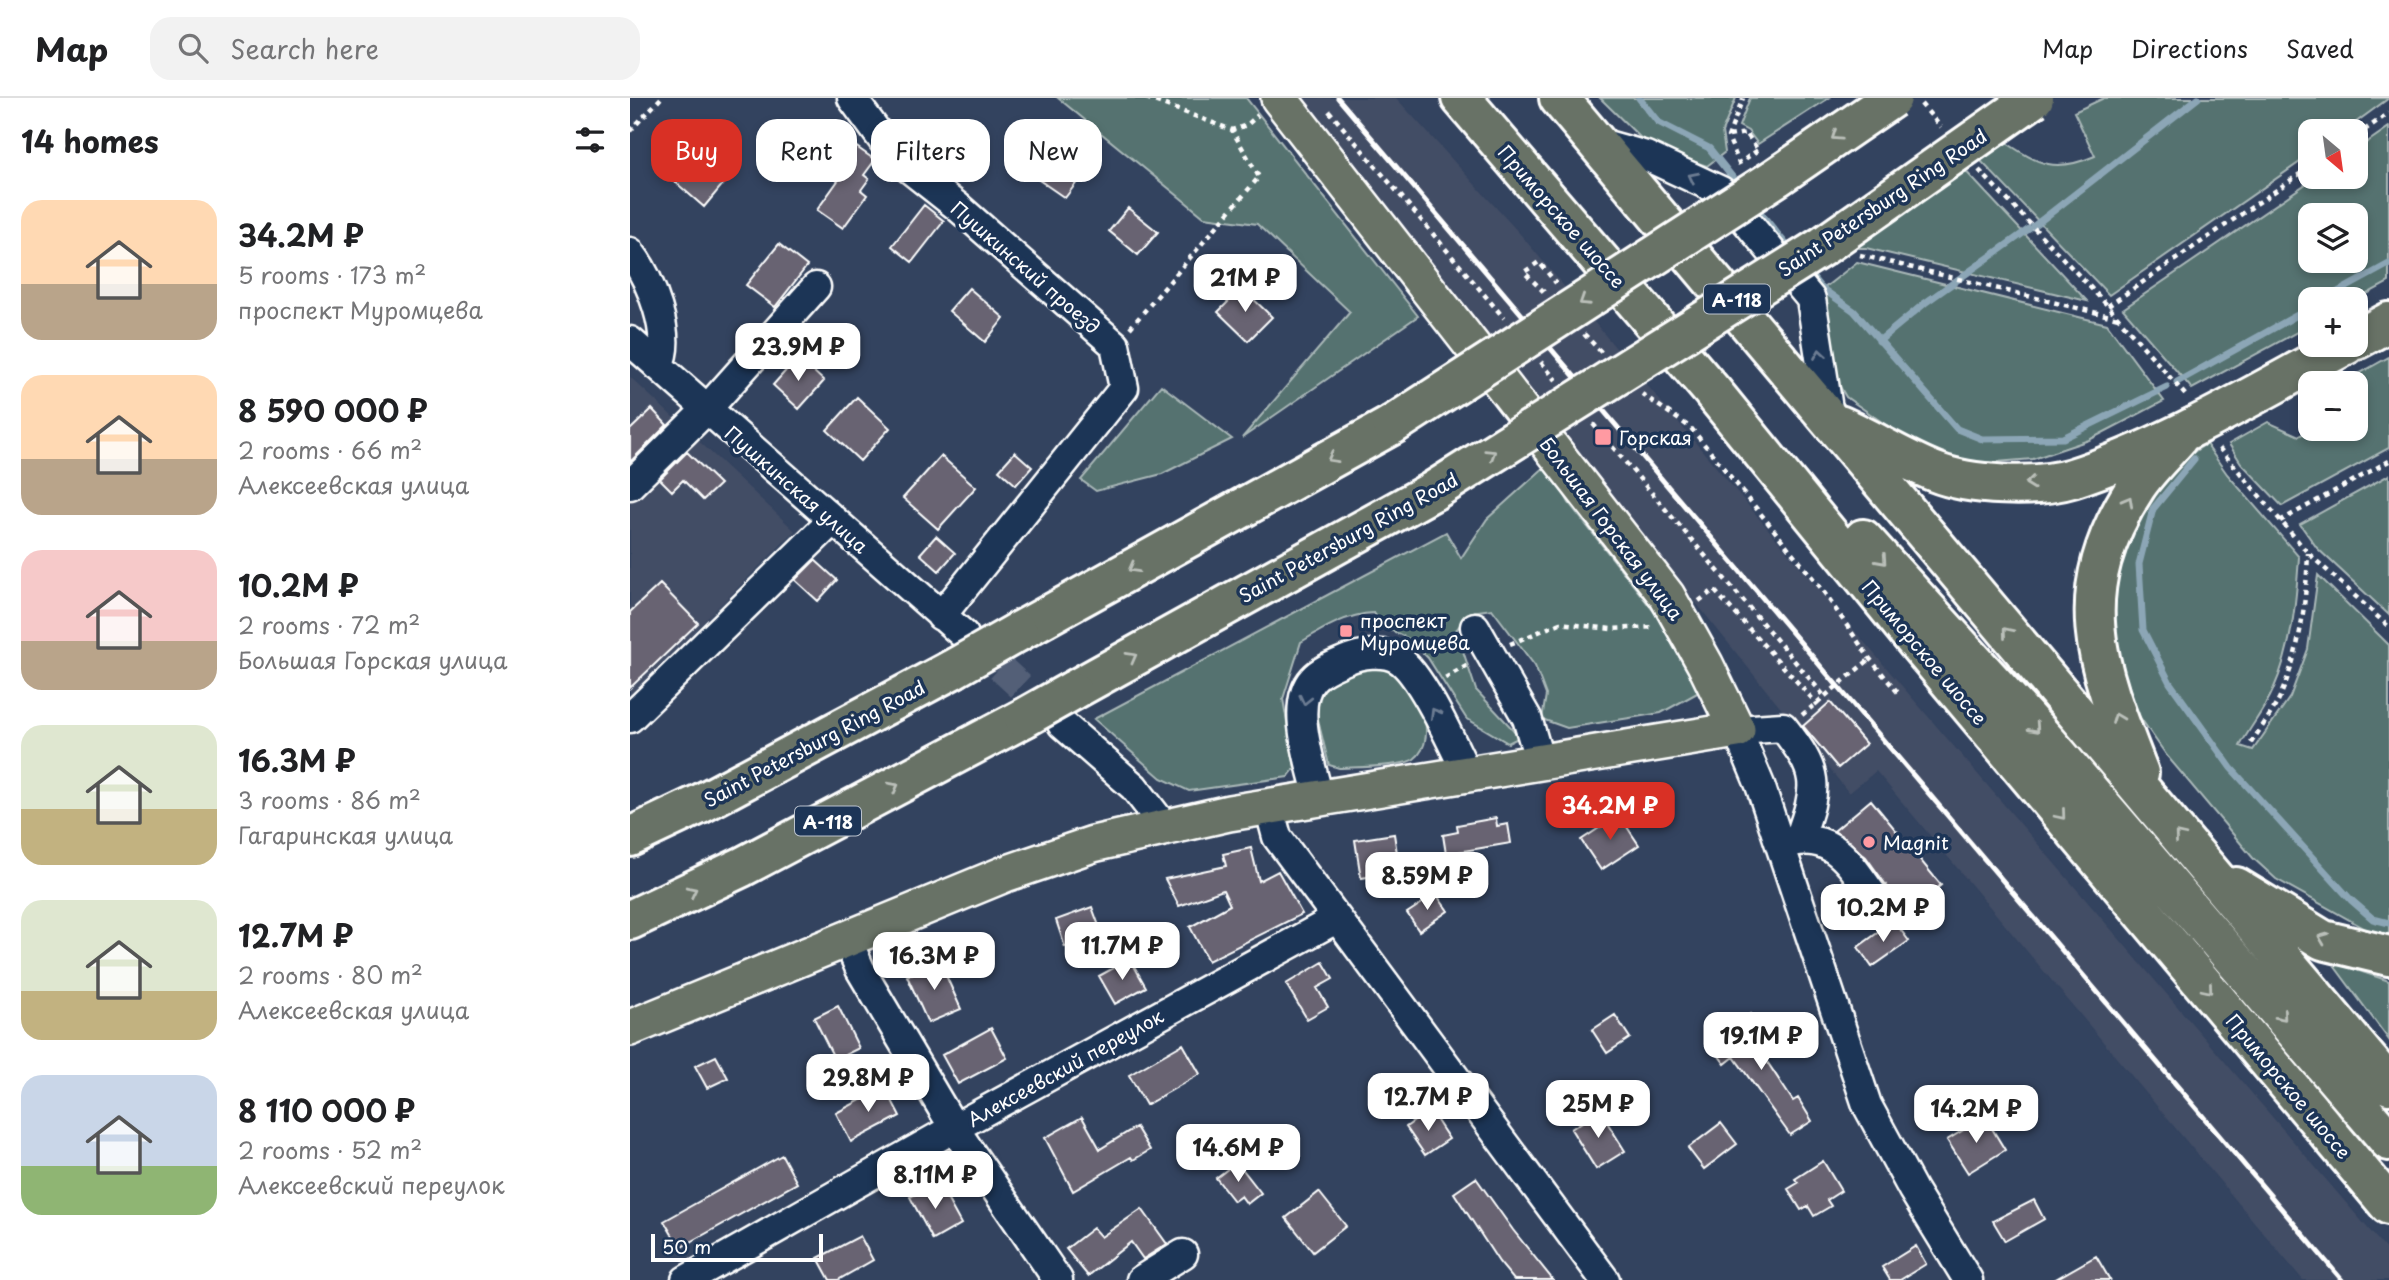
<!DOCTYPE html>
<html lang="en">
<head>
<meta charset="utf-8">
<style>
	:root { --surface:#fff; --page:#f2f2f2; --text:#202124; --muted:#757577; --line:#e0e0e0; --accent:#d93025 }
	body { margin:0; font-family:"Playpen Sans",sans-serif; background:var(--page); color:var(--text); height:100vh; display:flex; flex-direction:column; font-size:26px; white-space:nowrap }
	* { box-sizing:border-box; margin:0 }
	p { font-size:23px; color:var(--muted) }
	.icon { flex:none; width:38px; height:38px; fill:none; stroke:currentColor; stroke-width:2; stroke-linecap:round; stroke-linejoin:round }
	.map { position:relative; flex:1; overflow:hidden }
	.sheet { display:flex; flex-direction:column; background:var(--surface); width:630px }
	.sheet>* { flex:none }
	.hud { position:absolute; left:21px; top:21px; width:665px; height:63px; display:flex; gap:14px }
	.needle { width:46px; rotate:151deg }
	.fabs { position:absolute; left:1668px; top:21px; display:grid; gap:14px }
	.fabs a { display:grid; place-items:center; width:70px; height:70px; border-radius:14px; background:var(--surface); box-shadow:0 4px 10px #0003; font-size:35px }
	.scale { position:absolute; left:21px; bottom:18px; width:172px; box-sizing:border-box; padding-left:7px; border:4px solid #fff; border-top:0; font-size:19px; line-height:24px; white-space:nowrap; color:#fff; -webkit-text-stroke:5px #1d3557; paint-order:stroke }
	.price { position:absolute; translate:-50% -60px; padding:0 16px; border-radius:14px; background:#fff; color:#222; font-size:23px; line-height:46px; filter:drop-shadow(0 2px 4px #0008) }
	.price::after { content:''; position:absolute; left:50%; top:42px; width:21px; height:16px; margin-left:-10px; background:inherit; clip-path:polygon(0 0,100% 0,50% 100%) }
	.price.active { background:var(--accent); color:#fff }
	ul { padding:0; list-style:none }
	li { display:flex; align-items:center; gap:21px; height:175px; padding:0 21px }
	li span { display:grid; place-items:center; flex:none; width:196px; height:140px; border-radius:21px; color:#555 }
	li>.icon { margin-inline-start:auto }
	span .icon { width:84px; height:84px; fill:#fffc; stroke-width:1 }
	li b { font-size:30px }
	h2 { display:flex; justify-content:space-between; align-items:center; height:84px; padding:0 21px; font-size:30px }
	.chip { padding:0 24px; border-radius:21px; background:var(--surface); box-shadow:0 4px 10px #0003; font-size:24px; line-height:63px }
	.chip.active { background:var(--accent); color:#fff }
	header { display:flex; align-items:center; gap:42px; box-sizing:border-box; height:98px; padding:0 35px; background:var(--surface); border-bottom:2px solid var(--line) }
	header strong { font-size:33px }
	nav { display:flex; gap:38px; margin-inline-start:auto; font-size:24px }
	.search { width:490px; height:63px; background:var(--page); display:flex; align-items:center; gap:18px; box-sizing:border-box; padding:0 24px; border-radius:21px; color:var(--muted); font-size:26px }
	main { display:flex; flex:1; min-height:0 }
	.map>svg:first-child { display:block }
	.built { fill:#434d65 }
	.green { fill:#547270; stroke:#aab8b8; stroke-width:2; fill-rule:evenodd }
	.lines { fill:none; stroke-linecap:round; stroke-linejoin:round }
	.stream { stroke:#8ca6b6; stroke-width:7 }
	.building { fill:#676372; stroke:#fff; stroke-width:2 }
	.minor-tunnel { stroke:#525f77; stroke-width:28; stroke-dasharray:28 14; stroke-linecap:butt }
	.minor-casing { stroke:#fff; stroke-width:33 }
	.major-casing { stroke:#fff; stroke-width:40 }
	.highway-casing { stroke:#fff; stroke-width:44 }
	.path { stroke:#fff; stroke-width:4.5; stroke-dasharray:5 5; stroke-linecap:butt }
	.minor { stroke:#1d3557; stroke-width:28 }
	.major { stroke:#687266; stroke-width:35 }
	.highway { stroke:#687266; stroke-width:38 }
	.rail { stroke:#fff; stroke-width:5 }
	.highway-bridge-casing { stroke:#fff; stroke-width:44; stroke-linecap:butt }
	.path-bridge { stroke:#fff; stroke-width:4.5; stroke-dasharray:5 5; stroke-linecap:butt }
	.highway-bridge { stroke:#687266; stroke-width:38 }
	.oneway { stroke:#bbc0ba }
	.oneway2 { stroke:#6c7c92 }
	.poi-dot { fill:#ff9aa2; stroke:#1d3557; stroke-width:2.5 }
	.labels { text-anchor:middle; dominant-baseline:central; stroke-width:7; stroke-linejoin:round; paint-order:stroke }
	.shield { fill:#1d3557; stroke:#bbc2cd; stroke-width:2 }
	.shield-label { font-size:18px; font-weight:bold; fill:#fff }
	.street-label { font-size:19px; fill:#fff; stroke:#1d3557 }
	.poi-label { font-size:19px; fill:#fff; stroke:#1d3557; text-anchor:start }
</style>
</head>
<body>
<header>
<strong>Map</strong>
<div class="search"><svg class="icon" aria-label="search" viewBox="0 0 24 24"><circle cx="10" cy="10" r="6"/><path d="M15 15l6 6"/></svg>Search here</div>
<nav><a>Map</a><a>Directions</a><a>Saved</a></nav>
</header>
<main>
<section class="sheet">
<h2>14 homes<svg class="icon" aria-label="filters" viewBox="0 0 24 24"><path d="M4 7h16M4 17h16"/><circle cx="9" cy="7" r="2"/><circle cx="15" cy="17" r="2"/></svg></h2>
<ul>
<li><span style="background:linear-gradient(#ffd9b3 60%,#b9a48a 0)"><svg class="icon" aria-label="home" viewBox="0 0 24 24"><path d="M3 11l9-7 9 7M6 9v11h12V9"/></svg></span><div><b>34.2M ₽</b><p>5 rooms · 173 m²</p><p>проспект Муромцева</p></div></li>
<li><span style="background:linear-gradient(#ffd9b3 60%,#b9a48a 0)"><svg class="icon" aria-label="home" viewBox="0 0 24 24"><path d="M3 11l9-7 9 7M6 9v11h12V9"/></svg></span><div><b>8 590 000 ₽</b><p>2 rooms · 66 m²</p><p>Алексеевская улица</p></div></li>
<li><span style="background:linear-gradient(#f6c9c9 65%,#b9a48a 0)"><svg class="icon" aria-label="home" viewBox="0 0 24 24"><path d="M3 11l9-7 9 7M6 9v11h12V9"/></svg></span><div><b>10.2M ₽</b><p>2 rooms · 72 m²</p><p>Большая Горская улица</p></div></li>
<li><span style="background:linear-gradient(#dfe7d0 60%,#c2b280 0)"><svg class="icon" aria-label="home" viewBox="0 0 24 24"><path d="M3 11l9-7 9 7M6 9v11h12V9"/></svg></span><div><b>16.3M ₽</b><p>3 rooms · 86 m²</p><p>Гагаринская улица</p></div></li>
<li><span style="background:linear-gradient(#dfe7d0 65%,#c2b280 0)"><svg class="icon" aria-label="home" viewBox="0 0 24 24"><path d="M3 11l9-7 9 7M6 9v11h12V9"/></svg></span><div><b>12.7M ₽</b><p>2 rooms · 80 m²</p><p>Алексеевская улица</p></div></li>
<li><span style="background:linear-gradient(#c9d6e8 65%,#8fb573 0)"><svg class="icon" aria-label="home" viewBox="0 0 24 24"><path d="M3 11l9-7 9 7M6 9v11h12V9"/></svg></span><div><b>8 110 000 ₽</b><p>2 rooms · 52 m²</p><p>Алексеевский переулок</p></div></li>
</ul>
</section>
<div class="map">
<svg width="1759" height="1182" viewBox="0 0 1759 1182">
	<rect width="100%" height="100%" fill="#33435f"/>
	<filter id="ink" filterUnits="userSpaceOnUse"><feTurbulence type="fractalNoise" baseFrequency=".0143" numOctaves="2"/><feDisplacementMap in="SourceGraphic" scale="14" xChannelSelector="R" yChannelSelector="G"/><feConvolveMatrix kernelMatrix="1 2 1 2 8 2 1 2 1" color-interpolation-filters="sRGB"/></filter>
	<g filter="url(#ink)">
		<!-- built -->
		<path class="built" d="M660,0h106l124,136 296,352 573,667v27h-86l-427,-509 -27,22z
			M0,279l165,154 -165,164z"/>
		<!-- green -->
		<path class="green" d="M428,0h188l172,218 -176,122 108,-126 -93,-88 -53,-7z
			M970,0h136l-14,34 3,20 -18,14 -57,-19z
			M1120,0h79l-71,46 -10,-13 -9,-5z
			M1474,0h285l-45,33h-34v24l-201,140 -129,-135 25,-18c35,23 50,31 90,14l-21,-44z
			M1759,29v155l-33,18 -46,-1v26l-118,64 -69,-80 193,-132h40v-27zM1680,117h46v46h-46z
			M1330,67l127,136 -221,-53h-16z
			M1227,164l250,62 57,77 -75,39 -56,19 -61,5 -47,-12 -79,-55 -19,-33 -9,-71z
			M1759,259v91l-107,58 -41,-43 -12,-19 39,-22 31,14 13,-7h44l-1,-53z
			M531,287l71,54 -70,35 -66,17 -15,-11z
			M1576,346l21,30 72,83c-3,45 -7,91 -26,133 -8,19 -23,37 -33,56l13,4 37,-53 18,-48 10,-74 71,70v291l-16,-3 -97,-54 -23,-21 -86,-102 -30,-43 -13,-33 -10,-42 -4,-52 13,-43 27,-48 27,-32z
			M918,366l21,39 86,110 44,79 -38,21 -94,15 -25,-9 4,-24 -11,-29 -43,-57 -21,3 -15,18 20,60 44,47 -12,6 -42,-25 -38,-60 -19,-19 -26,-13 -9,-13c-27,1 -50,15 -73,29l-18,57 12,69 -7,9 -99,14 -28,-13 -67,-59 352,-187 15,26 26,-39z
			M1759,377v140l-72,-67 -17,-24z
			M742,564c5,1 12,0 16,2 28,9 54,75 26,95 -11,8 -59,8 -75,9l-10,-3 -15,-61 8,-22z
			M1709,866l50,17v59l-54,-73z"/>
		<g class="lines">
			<!-- stream -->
			<path class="stream" d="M1009,0l19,24 51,26 32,40
				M1124,107l39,48
				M1404,128l164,-128
				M1177,173l13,16 34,24 103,118 25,10 81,-1 104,-51
				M1695,201l64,-35
				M1249,243l46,-38 104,-74
				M1547,284l133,-74
				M1564,361l-41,50 -14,55 4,66 27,53 61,85 120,132 22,19 16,4"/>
		</g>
		<!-- building -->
		<path class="building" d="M208,36l37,26 -11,15 5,4 -8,11 6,5 -24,33 -26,-18 30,-42 -22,-16z
			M77,43l31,25 -34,41 -30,-26z
			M431,51l26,20 -22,29 -26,-18z
			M294,107l20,16 -32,41 -20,-16z
			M498,110l30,24 -20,23 -29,-24z
			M149,146l28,22 -32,41 -29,-22z
			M339,190l35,30 -19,24 -36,-31z
			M612,190l30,29 -24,24 -30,-29z
			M168,259l26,24 -25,28 -26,-24z
			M227,299l33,31 -30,33 -33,-31z
			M22,311l15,16 -37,37v-32z
			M57,354l33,32 -17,16 -20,-20 -11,11 -12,-12z
			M385,354l17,15 -16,18 -17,-15z
			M311,358l35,31 -38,42 -35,-31z
			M306,438l19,17 -16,18 -19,-17z
			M185,462l22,20 -19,21 -23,-21z
			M30,486l38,39 -68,65v-76z
			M1200,604l36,42 -28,24 -35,-42z
			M1241,702l70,85 -37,30 -8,-16 -30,-42 -32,-26z
			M989,717l20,30 -38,25 -20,-30z
			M866,720l1,8 11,-2 3,19 -65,11 -3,-19 15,-3 -1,-7z
			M764,736l6,38 -39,6 -6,-38z
			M621,750l8,33 19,-10 24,43 -94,47 -18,-34 40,-22 -7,-15 -44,16 -14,-27 61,-13 -3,-12z
			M806,796l12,17 -29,20 -12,-18z
			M462,809l10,27 -37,13 -9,-27z
			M1264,823l15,20 -37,26 -14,-20z
			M500,861l16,28 -31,17 -16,-28z
			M310,864l21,47 -33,14 -21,-47z
			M693,864l10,17 -16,9 11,19 -21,12 -21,-35z
			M208,908l21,42 -24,12 -21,-42z
			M1121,916l14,19 -11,9 39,59 5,-3 14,23 -22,14 -56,-78 -9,7 -15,-20z
			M985,917l15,23 -23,15 -15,-23z
			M361,930l16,30 -49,26 -16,-29z
			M553,946l17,30 -54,31 -17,-30z
			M86,958l12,22 -21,10 -12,-22z
			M255,989l15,29 -49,26 -15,-29z
			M800,1012l19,29 -24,16 -19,-28z
			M970,1013l25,40 -29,18 -25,-40z
			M452,1019l18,32 36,-22 14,23 -17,10 -2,-3 -58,34 -28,-53z
			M1355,1019l20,33 -37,23 -21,-33z
			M1091,1025l16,21 -33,25 -16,-21z
			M152,1057l15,28 -117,65 -16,-27z
			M1193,1063l18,30 -14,9 4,6 -17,10 -6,-10 -7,4 -13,-21 10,-6 -3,-4z
			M607,1064l24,31 -14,11 -6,-8 -7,5 -18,-23z
			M846,1080l37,52 40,50h-39l-15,-18 -45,-69z
			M308,1084l23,42 -28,16 -23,-43z
			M689,1094l27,34 -33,26 -27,-34z
			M1404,1102l10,19 -39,22 -12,-20z
			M512,1111l25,35 -24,15 -12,-17 -43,34 -22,-27 27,-21 8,9z
			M230,1138l13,24 -35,20h-8l-12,-22z
			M1286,1148l10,18 -26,16h-10l-8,-13z
			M1466,1158l14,24h-56z"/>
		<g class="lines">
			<!-- minor-tunnel -->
			<path class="minor-tunnel" d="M339,541l86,79"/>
			<defs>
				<path id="minor" d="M222,0l44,60 62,49 157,138 9,43 -183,228
					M966,44l50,14 75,35 90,108 19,123
					M0,154c20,26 44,84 28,114
					M0,243l334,294
					M0,387l77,-76 109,-122
					M845,529l52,91 13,44
					M0,620l203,-198
					M432,626l72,63 30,39
					M689,700c-7,-31 -30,-93 -6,-119 8,-9 22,-14 33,-19 14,-6 37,-10 52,-1 23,14 56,88 69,115
					M639,709l8,30 328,443
					M1169,741c20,-55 20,-66 -16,-112l-46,3 23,55 107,320 46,85 55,90
					M1152,747c54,-20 72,27 101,64
					M217,841l13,30 94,159 104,152
					M56,1182l268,-152 382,-209
					M511,1182l42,-26"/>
				<path id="major" d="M0,930l375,-154 88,-30 136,-31 508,-83 -32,-66 -38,-68 -388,-498"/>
				<path id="highway" d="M831,0l251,293 206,253 471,561
					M929,0l830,987
					M1726,242l33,-18
					M1209,327c32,14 63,34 96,47 35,14 101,17 137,6 96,-31 186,-86 274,-133
					M1233,441l187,206 339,396
					M388,534l374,-207
					M442,593l361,-200
					M1509,675c-43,-109 -72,-179 -3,-286 11,-17 28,-33 42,-49
					M0,739l70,-33 253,-135
					M1606,789l87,53 66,16
					M0,822l112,-53 282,-149"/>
			</defs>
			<!-- minor casing -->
			<use href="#minor" class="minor-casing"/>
			<!-- major casing -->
			<use href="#major" class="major-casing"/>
			<!-- highway casing -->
			<use href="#highway" class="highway-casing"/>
			<!-- path -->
			<path class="path" d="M516,0l86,32 15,-5 11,-10
				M1291,6l20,23
				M699,13l175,207
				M0,33l31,-33
				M1099,38l17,-3 12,17
				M1726,38l33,-23
				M1110,67l-12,-28 15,-39
				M1349,72l129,136 80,92
				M1230,157l258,63
				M914,194l-20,-20 15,-10 17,21
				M1478,208l202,-139
				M500,230l129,-151 -27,-47
				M954,236l18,19
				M911,264l15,18
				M1012,296l49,34 130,160 49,71 30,36
				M963,326l233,274
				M1589,350l89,105 81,74
				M1650,423l109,-60
				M1069,503l15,-11 104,115
				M880,546l50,-21 51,6 43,-2
				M815,580l23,-13
				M1172,617l68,-56
				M1621,645c10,-16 24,-33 31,-51 19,-45 24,-91 26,-139"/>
			<!-- minor -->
			<use href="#minor" class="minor"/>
			<!-- major -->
			<use href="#major" class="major"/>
			<!-- highway -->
			<use href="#highway" class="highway"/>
			<!-- rail -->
			<path class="rail" d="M708,0l1004,1182"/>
			<defs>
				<path id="highway-bridge" d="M762,327l385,-248 115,-79
					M803,393l390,-245 211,-148
					M323,571l65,-37
					M394,620l48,-27"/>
			</defs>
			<!-- highway-bridge casing -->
			<use href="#highway-bridge" class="highway-bridge-casing"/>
			<!-- path-bridge -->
			<path class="path-bridge" d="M1115,61l13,-9"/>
			<!-- highway-bridge -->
			<use href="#highway-bridge" class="highway-bridge"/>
		</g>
		<!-- one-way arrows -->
		<defs><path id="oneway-chevron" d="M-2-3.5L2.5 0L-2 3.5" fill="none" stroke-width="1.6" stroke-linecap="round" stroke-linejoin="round" transform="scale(1.75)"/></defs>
		<g class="oneway">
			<use href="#oneway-chevron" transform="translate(1206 38) rotate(146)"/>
			<use href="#oneway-chevron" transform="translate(954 203) rotate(147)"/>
			<use href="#oneway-chevron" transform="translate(861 356) rotate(-32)"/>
			<use href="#oneway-chevron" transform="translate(702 360) rotate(151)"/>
			<use href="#oneway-chevron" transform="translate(1400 385) rotate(174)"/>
			<use href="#oneway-chevron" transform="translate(1498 403) rotate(-61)"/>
			<use href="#oneway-chevron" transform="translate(1252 462) rotate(48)"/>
			<use href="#oneway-chevron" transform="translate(503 470) rotate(151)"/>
			<use href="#oneway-chevron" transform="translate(1377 534) rotate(-130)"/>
			<use href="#oneway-chevron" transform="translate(502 559) rotate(-29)"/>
			<use href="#oneway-chevron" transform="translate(1487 620) rotate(-111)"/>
			<use href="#oneway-chevron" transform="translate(1405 630) rotate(48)"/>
			<use href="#oneway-chevron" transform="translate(264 689) rotate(-28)"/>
			<use href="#oneway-chevron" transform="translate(1431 717) rotate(50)"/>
			<use href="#oneway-chevron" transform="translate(1549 738) rotate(-130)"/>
			<use href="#oneway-chevron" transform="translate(62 793) rotate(-26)"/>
			<use href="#oneway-chevron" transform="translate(1693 840) rotate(-158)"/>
			<use href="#oneway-chevron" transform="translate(1578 891) rotate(50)"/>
			<use href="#oneway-chevron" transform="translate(1652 918) rotate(49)"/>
		</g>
		<g class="oneway2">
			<use href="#oneway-chevron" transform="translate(1063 79) rotate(-153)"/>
			<use href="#oneway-chevron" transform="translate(1190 256) rotate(-99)"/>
			<use href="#oneway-chevron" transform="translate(675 602) rotate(103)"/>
			<use href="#oneway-chevron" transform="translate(805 615) rotate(-121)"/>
		</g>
	</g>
	<!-- markers -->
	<g class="poi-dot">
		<rect x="964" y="330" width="18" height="18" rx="3.5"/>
		<rect x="709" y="526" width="14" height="14" rx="3.5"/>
		<circle cx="1239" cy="744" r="7"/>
	</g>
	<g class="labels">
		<!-- shield labels -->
		<g class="shield">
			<rect x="1074" y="186.5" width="66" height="29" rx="5"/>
			<rect x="165" y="708.5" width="66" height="29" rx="5"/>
		</g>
		<g class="shield-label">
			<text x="1107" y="201">А-118</text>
			<text x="198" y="723">А-118</text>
		</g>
		<!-- street labels -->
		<g class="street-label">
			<text transform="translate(1252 104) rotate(-34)">Saint Petersburg Ring Road</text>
			<text transform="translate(932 118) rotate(49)">Приморское шоссе</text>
			<text transform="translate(396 169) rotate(41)">Пушкинский проезд</text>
			<text transform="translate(167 391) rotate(41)">Пушкинская улица</text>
			<text transform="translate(982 430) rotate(53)">Большая Горская улица</text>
			<text transform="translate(718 439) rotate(-29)">Saint Petersburg Ring Road</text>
			<text transform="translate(1295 554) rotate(50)">Приморское шоссе</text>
			<text transform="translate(184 645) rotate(-28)">Saint Petersburg Ring Road</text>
			<text transform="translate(435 969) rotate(-29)">Алексеевский переулок</text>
			<text transform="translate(1659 988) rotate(50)">Приморское шоссе</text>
		</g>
		<!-- poi labels -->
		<g class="poi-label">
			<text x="989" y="339">Горская</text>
			<text x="730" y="522">проспект<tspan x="730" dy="22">Муромцева</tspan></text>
			<text x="1253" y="744">Magnit</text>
		</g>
	</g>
</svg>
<div class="fabs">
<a><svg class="needle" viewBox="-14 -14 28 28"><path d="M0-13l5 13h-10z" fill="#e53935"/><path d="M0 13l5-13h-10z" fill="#757577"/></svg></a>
<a><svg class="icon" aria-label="layers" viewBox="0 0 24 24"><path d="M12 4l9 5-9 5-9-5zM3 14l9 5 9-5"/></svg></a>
<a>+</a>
<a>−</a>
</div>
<div class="scale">50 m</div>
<b class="price" style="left:615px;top:216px">21M ₽</b>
<b class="price" style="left:168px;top:285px">23.9M ₽</b>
<b class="price active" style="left:980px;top:744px">34.2M ₽</b>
<b class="price" style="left:797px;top:814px">8.59M ₽</b>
<b class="price" style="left:1253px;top:846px">10.2M ₽</b>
<b class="price" style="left:492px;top:884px">11.7M ₽</b>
<b class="price" style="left:304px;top:894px">16.3M ₽</b>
<b class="price" style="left:1131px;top:974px">19.1M ₽</b>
<b class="price" style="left:238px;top:1016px">29.8M ₽</b>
<b class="price" style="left:798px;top:1035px">12.7M ₽</b>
<b class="price" style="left:968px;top:1042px">25M ₽</b>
<b class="price" style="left:1346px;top:1047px">14.2M ₽</b>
<b class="price" style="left:608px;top:1086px">14.6M ₽</b>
<b class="price" style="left:305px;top:1113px">8.11M ₽</b>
<div class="hud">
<a class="chip active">Buy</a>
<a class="chip">Rent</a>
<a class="chip">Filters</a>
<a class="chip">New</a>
</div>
</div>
</main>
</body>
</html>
